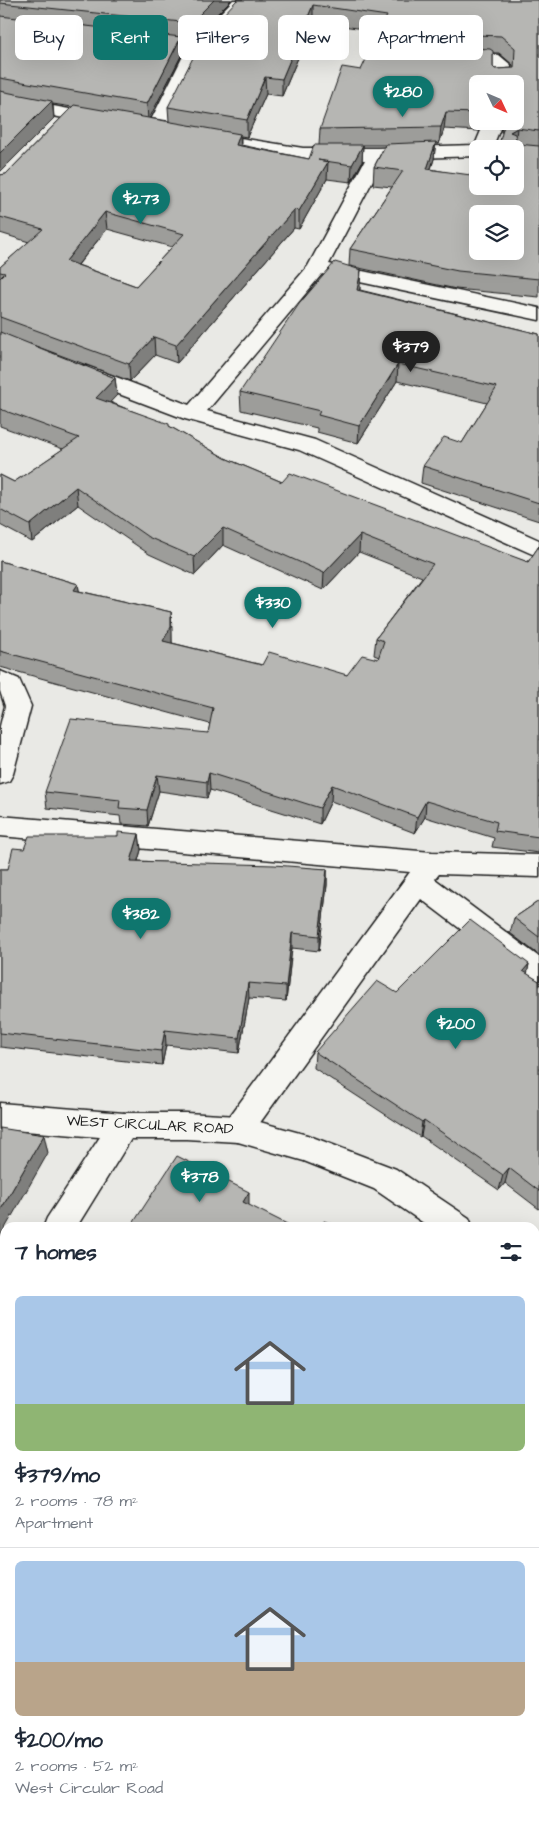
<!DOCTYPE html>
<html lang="en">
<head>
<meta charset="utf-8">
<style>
	:root { --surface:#fff; --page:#f2f2f3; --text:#1f2937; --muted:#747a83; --line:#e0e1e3; --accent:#0f766e }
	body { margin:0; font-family:"Architects Daughter",sans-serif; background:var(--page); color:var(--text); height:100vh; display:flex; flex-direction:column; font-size:19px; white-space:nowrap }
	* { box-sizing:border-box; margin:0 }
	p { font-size:16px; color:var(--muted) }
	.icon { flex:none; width:28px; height:28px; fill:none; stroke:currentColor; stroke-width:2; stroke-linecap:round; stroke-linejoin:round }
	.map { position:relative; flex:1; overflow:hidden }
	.side { position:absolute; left:0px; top:1222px; width:540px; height:601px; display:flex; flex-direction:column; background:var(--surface); border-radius:15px 15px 0 0; box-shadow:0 5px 20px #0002 }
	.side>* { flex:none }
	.banner { position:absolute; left:15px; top:15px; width:510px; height:45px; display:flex; gap:10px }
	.needle { width:32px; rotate:134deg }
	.tools { position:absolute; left:469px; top:75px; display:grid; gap:10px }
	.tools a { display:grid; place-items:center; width:55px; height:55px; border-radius:8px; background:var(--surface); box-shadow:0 5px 20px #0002; font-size:25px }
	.price { position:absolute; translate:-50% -42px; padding:0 11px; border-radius:18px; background:var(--accent); color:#fff; font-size:16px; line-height:32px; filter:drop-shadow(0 1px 2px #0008) }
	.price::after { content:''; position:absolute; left:50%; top:30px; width:15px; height:11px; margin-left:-8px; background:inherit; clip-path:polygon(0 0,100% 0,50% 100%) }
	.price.current { background:#222; color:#fff }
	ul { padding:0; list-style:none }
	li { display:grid; align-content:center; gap:10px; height:265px; padding:0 15px }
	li+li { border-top:1px solid var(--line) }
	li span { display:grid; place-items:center; height:155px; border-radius:8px; color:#555 }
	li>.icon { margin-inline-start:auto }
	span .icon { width:90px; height:90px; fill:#fffc; stroke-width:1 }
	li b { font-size:21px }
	h2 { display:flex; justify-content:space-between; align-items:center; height:60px; padding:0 15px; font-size:21px }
	.chip { padding:0 18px; border-radius:8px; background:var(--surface); box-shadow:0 5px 20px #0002; font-size:18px; line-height:45px }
	.chip.current { background:var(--accent); color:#fff }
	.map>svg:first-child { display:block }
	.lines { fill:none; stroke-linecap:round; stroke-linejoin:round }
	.minor-casing { stroke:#1c1c1c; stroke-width:3 }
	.tertiary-casing { stroke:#1c1c1c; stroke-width:3 }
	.minor { fill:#f6f6f2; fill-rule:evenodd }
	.tertiary { fill:#f6f6f2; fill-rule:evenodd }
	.wall { fill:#9d9d9a; stroke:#1c1c1c; fill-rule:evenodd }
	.shaded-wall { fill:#7f7f7d; stroke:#1c1c1c }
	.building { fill:#b6b6b3; stroke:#1c1c1c; fill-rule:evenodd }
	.labels { text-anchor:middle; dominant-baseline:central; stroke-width:5; stroke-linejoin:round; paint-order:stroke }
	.street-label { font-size:15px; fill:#1c1c1c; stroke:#f6f6f2 }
</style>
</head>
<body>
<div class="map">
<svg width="539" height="1823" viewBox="0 0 539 1823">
	<rect width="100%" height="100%" fill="#e9e9e5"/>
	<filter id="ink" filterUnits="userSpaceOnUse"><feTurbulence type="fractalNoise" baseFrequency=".02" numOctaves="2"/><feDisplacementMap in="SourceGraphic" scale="10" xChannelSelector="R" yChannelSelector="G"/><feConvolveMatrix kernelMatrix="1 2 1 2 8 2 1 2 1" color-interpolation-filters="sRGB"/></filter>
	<g filter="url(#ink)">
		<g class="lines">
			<defs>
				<path id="minor" d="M233,0h18l-47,50 -42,84 -7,2 -7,-2 -2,-4 39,-78 -40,-4 -6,-1 -3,-4 3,-4 6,-1 47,4z
					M457,51l42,4 12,10v19h-18v-17l-4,-3 -38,-4 -3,-4 3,-4z
					M0,96l101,19 6,1 3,4 -3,4 -6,1 -101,-19z
					M485,121h18l-11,28h-14v7l-94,3 -55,105 210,44v12l-217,-46 -115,137 108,29 224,100v17l-240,-107 -114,-31 -111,-42 -3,-5 3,-5 8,-2 8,2 99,38 119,-139 57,-106h-62l-100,-16 -7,-2 -2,-4 2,-4 7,-2 100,16h74l98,-3z
					M0,671l19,8 12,27 -18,68 -4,7 -9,3v-58l5,-20 -5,-15z
					M0,816l432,36 107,3v22l-100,-3 -4,5 104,78v28l-10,-4 -108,-82 -172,239 -11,4 -11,-4 -4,-9 4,-9 183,-248 -410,-36z
					M124,1113l11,4 4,9 -63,102h-33l4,-10 66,-101z
					M5,1296v35l-5,2v-35z
					M535,1664l4,1v37l-4,-1z"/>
				<path id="tertiary" d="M0,1103l124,10h62l52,3 69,19 89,34 73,49 4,10h-42l-57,-39 -70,-28 -66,-19 -52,-3h-62l-124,-10z
					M535,1280l4,2v31l-4,-1z"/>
			</defs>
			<!-- minor casing -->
			<use href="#minor" class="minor-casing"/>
			<!-- tertiary casing -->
			<use href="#tertiary" class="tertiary-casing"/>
			<!-- minor -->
			<use href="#minor" class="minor"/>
			<!-- tertiary -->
			<use href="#tertiary" class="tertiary"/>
		</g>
		<!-- wall -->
		<path class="wall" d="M0,0h231l-40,40 -9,-1v15l-33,64 20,3 -1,-14 69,-107h302v297l-83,-8 -106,-23 10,21v3l179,44v187l-118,-38 2,-17 39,-23 25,-40 -90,-22 -39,62 -41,-11v-4l-76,-18 -1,-18 109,-126 1,-17 42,-62 -19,-2 1,-18 11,-22h-22l-1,17 -11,20 -24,-3 -28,50 -5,-1 -117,135 -22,-8 -25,26 -100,-37 85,34 2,17 -7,7 59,24 56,32 57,24 246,80 11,-16v307l-47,-6 2,-9 -69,-21 -10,16 -84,-32 -11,23 -110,-34 -3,8 -48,-7 -11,35 -27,-2 -1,-8 -73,-8 -2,-16 163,-59 2,-9 -210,-57v-106l78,23 1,7 92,21 1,31 90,22 85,10 31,-16 1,-2 -5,-2 2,-17 46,-61 -63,-25 -36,38 -100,-45 -28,30 -46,-21 -71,-49 -46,37 -32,-17v-50l14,7 49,-33 -63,-23v-159l29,-25 -29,-9v-58l6,-1 66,-67 -19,-3 1,14 -54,54zM313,22l66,9v12h-1l-17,27 -41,59 -1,16 -10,14 -68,-14v-9l6,1 19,-43 16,2zM493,53h6l14,12v3l-18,1 -2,-2zM478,84h37v37h-13l-1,11h1l13,54 -84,-17 3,-10 1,-15h4l5,-15 35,2 5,-10h-6zM107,229l65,18 -36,39 -58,-21z
			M139,834l2,16 -3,11 189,8v16l-8,66 -27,-3 -6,53 -37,-3 -10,55 -73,-8 -4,20 -162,-18v-178h8l16,-20 94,-13z
			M539,901v54l-29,-22 4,-15z
			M529,964l-2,10 12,7v228l-34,-26 -6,7 -78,-54 -1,1 -106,-69 1,-16 82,-59z
			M535,1511l4,2v91l-4,-2z
			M535,1693l4,3v127h-8l-6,-4h10z
			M84,1819h35l-2,4h-26z
			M165,1819h279l7,4h-279z"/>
		<!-- shaded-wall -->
		<path class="shaded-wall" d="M214,0h17l-40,40v-17z
			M313,5v17l-31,74v-17z
			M181,37l1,17 -34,67 -1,-17z
			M265,77l1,17 -19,43v-17z
			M52,101l2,17 -54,54v-19z
			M446,112l-2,17 -5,15 2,-17z
			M480,121h4l-5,10z
			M517,128l-2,17 -5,-13z
			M240,134l1,17 -5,-6z
			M436,142l-2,17 -9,27 2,-17z
			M363,145l-1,17 -11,20 1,-17z
			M328,162l-1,17 -28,50v-18z
			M294,210v18l-117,135 -1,-18z
			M105,212l2,17 -40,49 -1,-17z
			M361,270l-1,17 -3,20v-17z
			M154,337l1,18 -25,26 -1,-17z
			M398,364l-1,17 -39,62 1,-17z
			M115,378l2,17 -19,20 -2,-17z
			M76,487l2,18 -46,37 -2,-17z
			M223,528v17l-28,30 -1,-18z
			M360,535l-1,17 -36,38 1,-17z
			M78,584l3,17 -7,-11z
			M171,612l1,17v15l-9,-3z
			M209,773l1,17 -3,8v-16z
			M157,775l2,16 -11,35 -1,-16z
			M332,785l-1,16 -11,23v-16z
			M426,801l-1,16 -10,16 2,-16z
			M139,834l2,16 -8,27 -2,-16z
			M327,869v16l-8,66v-15z
			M292,933v15l-6,53v-15z
			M529,964l-3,17 -3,-10z
			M248,983l1,15 -10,55v-15z
			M165,1030l1,15 -4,20 -1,-14z
			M424,1120l-3,16 -1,1 2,-15z
			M44,1135l4,18 -48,84v-26z
			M509,1168l-4,15 -6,7 4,-15z
			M249,1192v14l-6,-4z
			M539,1413v6l-4,5v-6z
			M5,1788v22l-5,13v-21z
			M112,1819h7l-2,4h-7z"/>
		<!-- building -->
		<path class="building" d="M0,0h214l-23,23 -191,-20z
			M237,0h302v131l-22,-3 -7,4 5,2 2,10 22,2v133l-81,-8 -108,-22 53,-78 -29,-4 12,-23 50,-2 -9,27 51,7v10h37v-37h-17l7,-28h10v-37h-37v29l-32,-1 -5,15 -121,2 22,-62 19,3 14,-30 3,3 112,6 3,2v16l2,2 19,-1 1,-20 -14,-12 -122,-5 8,-15 -74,-11 -31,74 -17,-2 -18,43 -79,-13 37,-73zM478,214h37v37h-37z
			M0,16l181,21 -34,67 -147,-26z
			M0,91l52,10 -52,52z
			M74,105l166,29 -4,11 73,14 5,-14h49l-11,20 -34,-5 10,2 -29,49 -5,-1 -118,135 -22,-8 -25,27 -129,-47v-39l5,-5 -5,-1v-5l43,-38 -43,-12v-42l6,-1zM105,212l79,22 -48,52 -70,-25z
			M335,262l26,8 -4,20 182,44v169l-116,-37 21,-29 18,6 35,-56 -99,-23 -39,62 -41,-11 2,-4 -80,-19 59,-88z
			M0,332l115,46 -19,20 73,26v2l56,32 57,24 8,-9 238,89 11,-16v291l-44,-6 2,-9 -71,-21 -9,16 -85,-32 -12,23 -111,-35 -2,9 -50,-7 -10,35 -28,-2 1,-8 -75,-8 26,-73 137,14 5,-25 -213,-57v-90l78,23 -4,6 97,22v15l-8,14 99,24 7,-13 78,23 15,-20 16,4 6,-18 -8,-3 57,-74 -73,-29 -36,38 -101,-45 -29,29 -46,-20 -72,-50 -46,38 -30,-16v-34l14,7 65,-44 -79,-29z
			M118,832l21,2 -8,27 143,4 53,4 -8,67 -27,-3 -6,53 -38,-3 -9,55 -74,-8 -4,21 -161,-18v-164h8l5,-21 11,1 5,-13h89z
			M539,901v36l-25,-19z
			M470,920l59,44 -6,7 16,10v210l-30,-23 -6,7 -79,-55 -2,2 -107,-70 62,-71 20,12z
			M0,1128l44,7 -44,76z
			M177,1156l72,36 -6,10 52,26h-165z
			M324,1221l19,7h-22z
			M535,1341l4,3v69l-4,5z
			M5,1407v381l-5,14v-211l2,-4 -2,-1v-170z
			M535,1511l4,2v79l-4,-2z
			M535,1693l4,3v122l-4,-3z
			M91,1819h21l-2,4h-12z
			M174,1819h54l-2,4h-45z
			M230,1819h214l7,4h-213z"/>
	</g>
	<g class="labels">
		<!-- street labels -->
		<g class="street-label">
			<text transform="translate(150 1125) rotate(3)">WEST CIRCULAR ROAD</text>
		</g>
	</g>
</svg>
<div class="tools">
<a><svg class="needle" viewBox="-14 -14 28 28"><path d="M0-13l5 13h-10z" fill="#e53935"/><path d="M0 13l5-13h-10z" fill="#747a83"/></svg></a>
<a><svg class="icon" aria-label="locate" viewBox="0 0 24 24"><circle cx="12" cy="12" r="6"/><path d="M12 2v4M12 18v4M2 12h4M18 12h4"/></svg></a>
<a><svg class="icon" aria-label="layers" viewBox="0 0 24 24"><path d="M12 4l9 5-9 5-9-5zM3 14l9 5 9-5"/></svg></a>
</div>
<b class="price" style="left:403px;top:118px">$280</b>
<b class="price" style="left:141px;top:225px">$273</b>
<b class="price current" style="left:411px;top:373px">$379</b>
<b class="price" style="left:273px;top:629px">$330</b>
<b class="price" style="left:141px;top:940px">$382</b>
<b class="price" style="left:456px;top:1050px">$200</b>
<b class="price" style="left:200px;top:1203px">$378</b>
<div class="banner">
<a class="chip">Buy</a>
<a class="chip current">Rent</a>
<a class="chip">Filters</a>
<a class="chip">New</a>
<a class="chip">Apartment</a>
</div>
<section class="side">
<h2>7 homes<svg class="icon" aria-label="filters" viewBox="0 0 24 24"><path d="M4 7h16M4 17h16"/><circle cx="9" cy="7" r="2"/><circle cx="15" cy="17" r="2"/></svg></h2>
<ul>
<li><span style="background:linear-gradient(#a9c7e8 70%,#8fb573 0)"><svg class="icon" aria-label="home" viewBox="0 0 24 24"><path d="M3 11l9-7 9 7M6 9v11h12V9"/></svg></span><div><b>$379/mo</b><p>2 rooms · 78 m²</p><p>Apartment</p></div></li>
<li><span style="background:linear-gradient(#a9c7e8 65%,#b9a48a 0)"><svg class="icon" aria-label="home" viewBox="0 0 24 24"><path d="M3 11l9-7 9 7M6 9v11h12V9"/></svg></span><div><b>$200/mo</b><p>2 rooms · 52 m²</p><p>West Circular Road</p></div></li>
</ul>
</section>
</div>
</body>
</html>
